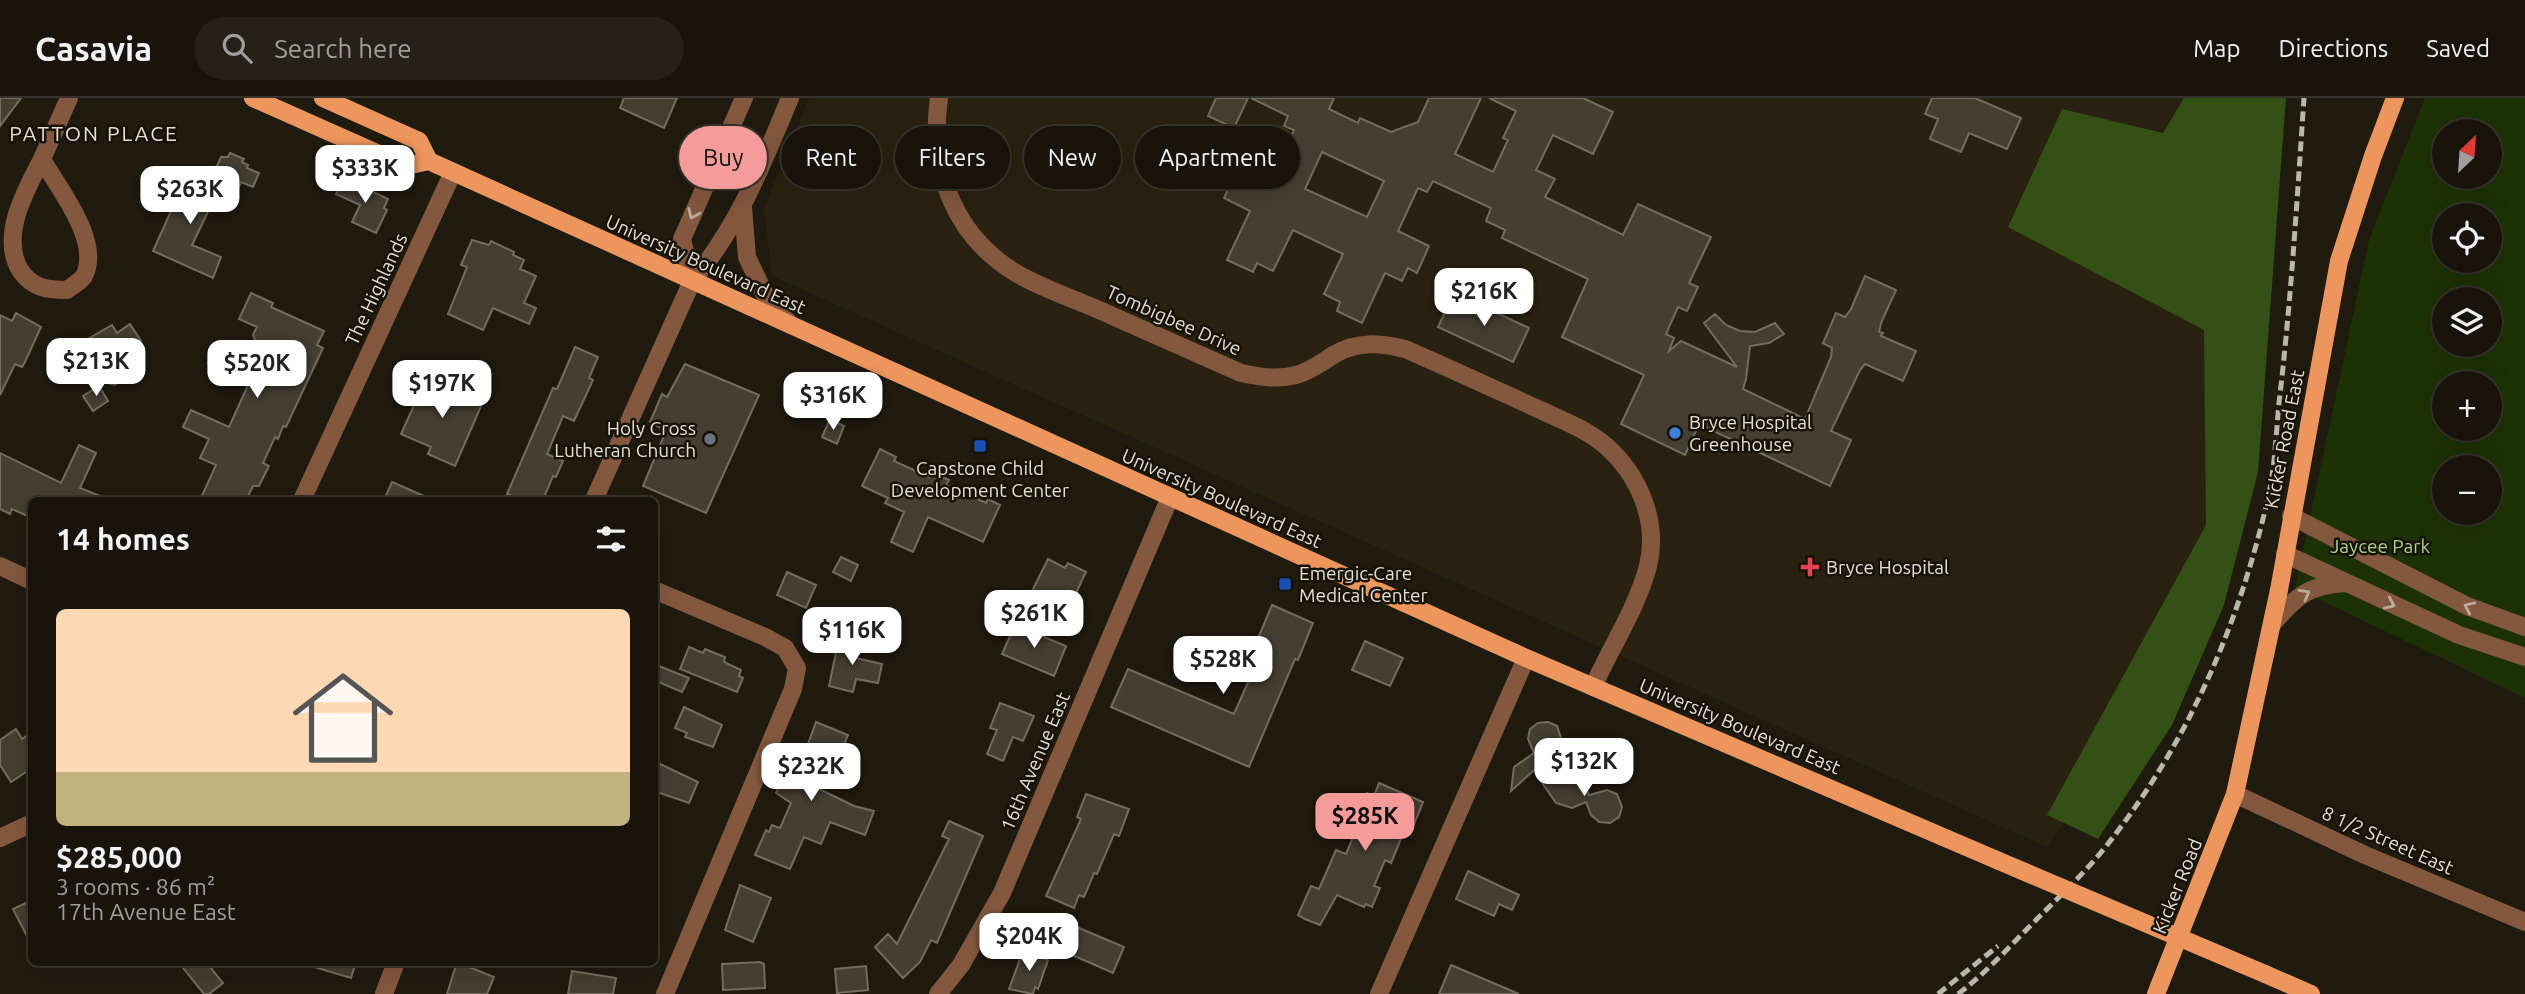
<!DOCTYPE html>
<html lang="en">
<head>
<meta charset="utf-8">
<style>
	:root { --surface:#18140b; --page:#252119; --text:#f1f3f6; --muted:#9f9e9d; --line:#36332c; --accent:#f59b9a }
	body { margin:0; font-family:Ubuntu,sans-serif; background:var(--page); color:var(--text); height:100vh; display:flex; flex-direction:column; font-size:26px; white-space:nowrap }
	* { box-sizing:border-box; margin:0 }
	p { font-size:23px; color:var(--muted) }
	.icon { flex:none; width:38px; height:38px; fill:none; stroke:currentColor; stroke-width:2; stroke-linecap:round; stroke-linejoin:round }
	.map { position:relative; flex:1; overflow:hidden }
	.side { position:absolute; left:28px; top:399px; width:630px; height:469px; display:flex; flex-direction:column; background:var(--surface); border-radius:10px; box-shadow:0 7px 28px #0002,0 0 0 2px var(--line) }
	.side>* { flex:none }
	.guide { position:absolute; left:679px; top:28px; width:665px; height:63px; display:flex; gap:14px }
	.needle { width:46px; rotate:25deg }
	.controls { position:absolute; left:2432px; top:21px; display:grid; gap:14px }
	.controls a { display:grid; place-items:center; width:70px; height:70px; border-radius:50%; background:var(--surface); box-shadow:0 7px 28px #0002,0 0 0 2px var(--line); font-size:35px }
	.price { position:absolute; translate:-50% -60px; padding:0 16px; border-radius:14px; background:#fff; color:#222; font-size:23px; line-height:46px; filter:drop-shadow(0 2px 4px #0008) }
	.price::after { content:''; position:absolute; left:50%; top:42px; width:21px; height:16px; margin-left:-10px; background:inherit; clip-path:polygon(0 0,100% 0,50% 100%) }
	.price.active { background:var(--accent); color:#111 }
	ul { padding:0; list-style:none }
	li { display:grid; align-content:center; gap:14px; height:371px; padding:0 28px }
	li span { display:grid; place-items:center; height:217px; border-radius:10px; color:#555 }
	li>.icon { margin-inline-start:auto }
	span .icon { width:126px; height:126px; fill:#fffc; stroke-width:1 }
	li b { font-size:30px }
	h2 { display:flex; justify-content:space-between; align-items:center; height:84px; padding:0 28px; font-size:30px }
	.pill { padding:0 24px; border-radius:32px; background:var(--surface); box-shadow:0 7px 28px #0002,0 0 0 2px var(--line); font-size:24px; line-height:63px }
	.pill.active { background:var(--accent); color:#111 }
	header { display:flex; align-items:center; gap:42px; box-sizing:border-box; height:98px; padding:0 35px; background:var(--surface); border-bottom:2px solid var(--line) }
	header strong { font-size:33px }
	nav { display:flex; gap:38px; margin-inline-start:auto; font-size:24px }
	.search { width:490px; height:63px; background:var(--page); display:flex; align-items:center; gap:18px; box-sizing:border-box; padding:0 24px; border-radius:38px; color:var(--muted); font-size:26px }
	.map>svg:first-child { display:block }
	.built { fill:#2a2210 }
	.green { fill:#1d3204; fill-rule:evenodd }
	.forest { fill:#335015 }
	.building { fill:#453f32; stroke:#746d5f; stroke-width:2; fill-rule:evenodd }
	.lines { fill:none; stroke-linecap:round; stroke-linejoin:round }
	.minor { stroke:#83583e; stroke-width:18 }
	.major { stroke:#ec955c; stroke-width:18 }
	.rail { stroke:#bab7ad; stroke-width:5; stroke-dasharray:10 5; stroke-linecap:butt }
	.major-bridge { stroke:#ec955c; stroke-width:18 }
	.oneway { stroke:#bdaa9a }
	.shop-dot { fill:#3f7fe0; stroke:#171206; stroke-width:2.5 }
	.worship-dot { fill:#6b7280; stroke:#171206; stroke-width:2.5 }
	.transit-dot { fill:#1a4fb4; stroke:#171206; stroke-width:2.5 }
	.health-dot { fill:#e0444e; stroke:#171206; stroke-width:2.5 }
	.labels { text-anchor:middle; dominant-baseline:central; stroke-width:5; stroke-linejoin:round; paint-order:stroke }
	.street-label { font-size:19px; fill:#e3e0d7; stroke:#171206 }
	.poi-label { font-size:19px; fill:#e3e0d7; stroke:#171206; text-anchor:start }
	.park-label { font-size:19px; fill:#a8d681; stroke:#171206 }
	.neighbourhood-label { font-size:21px; letter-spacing:2px; fill:#e3e0d7; stroke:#171206 }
</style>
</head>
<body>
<header>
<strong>Casavia</strong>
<div class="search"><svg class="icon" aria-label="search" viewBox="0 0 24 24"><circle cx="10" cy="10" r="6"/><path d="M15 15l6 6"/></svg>Search here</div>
<nav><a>Map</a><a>Directions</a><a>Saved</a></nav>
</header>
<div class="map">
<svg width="2525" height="896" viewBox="0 0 2525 896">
	<rect width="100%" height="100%" fill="#201b0f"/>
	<!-- built -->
	<path class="built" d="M809,0h1436l2,343 -96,251 -104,155 -1275,-571 -8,-68z"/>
	<!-- green -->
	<path class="green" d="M2425,0h100v600l-230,-110 74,-348zM2445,33h45v46h-45zM2445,117h45v46h-45zM2445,201h45v46h-45zM2445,285h45v46h-45zM2445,369h45v46h-45z"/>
	<!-- forest -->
	<path class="forest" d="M2184,0h102l-28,374 -34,133 -52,120 -74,114 -51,-24 159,-290 -2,-195 -196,-103 54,-118 101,24z"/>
	<!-- building -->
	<path class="building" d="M0,0h21l-21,28z
		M624,0h53l-13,30 -44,-20z
		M1216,0h32l-14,30 -26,-12z
		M1251,0h83l-5,11 29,14 2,-5 31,14 27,-10 11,-24h52l-26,56 38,18 15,-32 -5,-2 13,-27 -27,-13h94l30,14 -20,42 -40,-19 -17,35 19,9 -10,18 78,38 15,-31 73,33 -22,46 9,4 -11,24 -9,-4 -12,27 8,4 -5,13 12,-10 56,26 -33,-44 11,-9 11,11 14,6 15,1 20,-9 9,11 -15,9 -19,3 -4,33 -3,10 62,30 26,-62 1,-9 -9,-5 13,-30 9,4 6,-8 14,-33 31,14 -15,33 -2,9 4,1 -2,3 35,15 -13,30 -38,-17 -5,6 -29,61 20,9 -21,46 -131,-62 -14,31 -64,-31 23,-49 -82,-38 26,-58 -86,-41 3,-8 -19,-9 5,-13 -58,-27 -6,11 -9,-4 -20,43 31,15 -12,27 -9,-5 -6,13 -17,-8 -23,50 -25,-12 3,-9 -16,-8 19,-40 -50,-24 -20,41 -16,-8 -4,9 -26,-12 23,-49 -26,-13 18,-39 32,15 20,-44 -10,-4 4,-10zM1322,54l62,29 -17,36 -62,-28z
		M1932,0h43l46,20 -14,31 -38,-16 -8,19 -31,-13 8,-20 -13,-5z
		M230,55l14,6 -2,3 6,3 -1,3 12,5 -6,14 -12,-5 -3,8 -27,-11 10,-22h7z
		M189,73l32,14 -29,60 29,12 -8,21 -60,-27z
		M344,80l44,21 -4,9 3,2 -11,23 -24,-11 8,-17 -24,-11z
		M472,142l17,5 2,-4 23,11 -1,3 11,5 -4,9 16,7 -12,27 12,5 -7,16 -36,-16 -10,22 -35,-16 19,-47 -6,-2z
		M251,195l22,10 -2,4 53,24 -7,14 6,3 -37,79 -3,-1 -5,13 -3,-2 -12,26 6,3 -10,20h-6l-7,14h-46l16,-35 -16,-7 9,-19 -26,-12 8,-17 38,17 20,-44 -41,-20 7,-15 52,22 -14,-35 4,-8 -18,-8z
		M1454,195l75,35 -16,34 -75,-35z
		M16,215l25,14 -16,35 -3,5 -7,-3 -15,31v-80l12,6z
		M130,226l11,17 -20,13 12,19 -18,12 -49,-11 -11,-16 57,-33 5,8z
		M575,249l23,10 -9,21 4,2 -19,41 -11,-5 -16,38 16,7 -7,16 -3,-1 -10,24h-20l-16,-6 46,-106 4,1z
		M685,266l74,31 -53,118 -63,-27 23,-55 -16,-9 12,-28 5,3z
		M426,281l9,4 2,-4 20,9 -3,4 28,12 -27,62 -27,-12 3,-7 -30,-13z
		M99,288l9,15 -15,10 -10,-15z
		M830,321l14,7 -7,18 -15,-7z
		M79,347l17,8 -16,35 30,12h-78v18l-20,-9 -2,5 -10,-5v-56l61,30z
		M880,351l16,8 -2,4 35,16 3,-5 17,8 -3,5 40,18 2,-4 12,6 -17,37 -55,-25 -15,35 -22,-10 13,-30 -19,-9 3,-5 -26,-12z
		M392,384l41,18h-49z
		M841,459l17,8 -7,16 -18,-9z
		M1048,461l17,9 3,-5 18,9 -17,36 -37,-17z
		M787,474l29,13 -10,23 -29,-13z
		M1272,507l41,18 -15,37 -3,-1 -46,108 -138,-60 17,-38 106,45 30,-68 -8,-3z
		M1015,527l51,21 -12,30 -52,-22z
		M839,540l21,5 -4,15 26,6 -4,19 -22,-4 -3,13 -24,-6z
		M1365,543l38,17 -13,28 -38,-16z
		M689,549l14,6 2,-4 20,8 -1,5 17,8 -2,6 4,2 -6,14 -57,-23z
		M654,566l35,14 -7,14 -28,-12z
		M1000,605l34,13 -11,25 -10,-4 -10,24 -16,-7 10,-24 -7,-2z
		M684,609l38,18 -9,22 -28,-10 2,-4 -12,-5z
		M816,624l32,13 -7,17 -7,-3 -5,11 -3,-1 -13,27 41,20 20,5 -9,24 -35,-13 -9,22 -17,-7 -14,32 -35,-14 11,-25 3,2 3,-7 8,3 11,-25 -15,-10 9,-21 12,2z
		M1548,624l9,4 6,18 -52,47 3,-24 20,-14 -6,-14 2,-10 8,-6z
		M16,631l6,10 10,-7v36l-21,14 -11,-17v-25z
		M660,666l38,18 -9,21 -35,-12v-14z
		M1567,676l14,6 8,15 18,-5 10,4 5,13 -3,10 -9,6 -11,-1 -8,-7 -5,-13 -14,6 -16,-5 -16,-23z
		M1379,685l44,19 -13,32 -6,-3 -13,32 -6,-3 -11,26 6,2 -8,19 -6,-3 -2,3 -27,-12 -17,30 -15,-6 -7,-4 13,-29 8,3 17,-39 10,4 18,-43 -4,-2 7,-16 7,3z
		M1086,696l43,15 -10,27 -5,-2 -17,40 -3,-1 -10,24 -5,-2 -5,13 -28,-12 35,-77 -4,-2z
		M949,723l34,15 -46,107 -6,-3 -11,22 -17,16 -28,-31 13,-13 9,10 52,-105 -7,-3z
		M1468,773l51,24 -7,15 -13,-6 -5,12 -38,-17z
		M740,787l31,13 -18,44 -28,-12z
		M32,802v46l-19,-37z
		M1058,821l66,28 -11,26 -66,-29z
		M1023,853l25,9 -10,29 -3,-2 -2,7 -24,-5z
		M190,864h16l17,21 -14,11h-5l-21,-26z
		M311,864h45l-5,16 -40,-12z
		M457,864l37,15 -7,17h-40z
		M760,864l4,2 1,24 -42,2 -1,-26z
		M1451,867l68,29h-80z
		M866,868l2,24 -31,3 -2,-24z
		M572,873l44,7 -3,16h-45z"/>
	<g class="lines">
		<!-- minor -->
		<path class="minor" d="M939,0c-10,70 14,137 77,175 25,15 56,25 83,37 47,21 95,42 142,63 19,4 36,7 55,2 15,-4 26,-13 39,-21 23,-13 45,-11 70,-5 44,19 87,39 131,59 23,11 51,21 70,38 33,29 53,76 42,120 -11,42 -37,81 -55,121
			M42,61c16,29 60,82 42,117 -3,5 -12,10 -17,14 -20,0 -35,-2 -47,-20 -20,-34 5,-79 22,-111z
			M42,61l27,-61
			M743,109l4,50 21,44 23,24
			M692,183l-10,-42 62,-141
			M302,402l151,-328
			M594,402l98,-219c46,-54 71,-118 98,-183
			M2291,418l176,90 58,21
			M2285,456l174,81 66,22
			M0,468l32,15
			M654,492l111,47 20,11 12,20 -4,21 -128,305
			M2273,525c24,-27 35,-38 73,-40
			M2235,696l130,61 160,67
			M0,740l32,-15
			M384,896l12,-32
			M938,896l23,-29 41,-72 168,-396
			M1379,896l147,-336"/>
		<!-- major -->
		<path class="major" d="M253,0l153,68 23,-5 1097,497 473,203
			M323,0l96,43 10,20
			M2265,876l46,20
			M2156,896l79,-200 44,-204 60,-329 34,-105 22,-58"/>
		<!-- rail -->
		<path class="rail" d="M1938,896l60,-48
			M1958,896c28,-21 52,-48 77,-73 27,-27 56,-54 79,-85 77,-100 126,-215 154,-338 7,-31 8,-64 11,-95 12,-101 18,-203 25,-305"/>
		<!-- major-bridge -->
		<path class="major-bridge" d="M1999,763l266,113"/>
	</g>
	<!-- one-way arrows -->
	<defs><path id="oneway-chevron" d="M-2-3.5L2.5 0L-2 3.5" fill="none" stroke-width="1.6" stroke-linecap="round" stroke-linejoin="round" transform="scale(1.75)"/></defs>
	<g class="oneway">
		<use href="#oneway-chevron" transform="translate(693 116) rotate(113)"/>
		<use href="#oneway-chevron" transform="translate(2305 496) rotate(-29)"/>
		<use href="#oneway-chevron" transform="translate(2390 506) rotate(24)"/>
		<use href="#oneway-chevron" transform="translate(2469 509) rotate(-156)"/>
	</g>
	<!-- markers -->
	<circle class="shop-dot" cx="1675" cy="335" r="7"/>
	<circle class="worship-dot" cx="710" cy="341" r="7"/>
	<g class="transit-dot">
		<rect x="973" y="341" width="14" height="14" rx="3.5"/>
		<rect x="1278" y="479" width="14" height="14" rx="3.5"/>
	</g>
	<path class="health-dot" d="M1806.5 458.5h7v7h7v7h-7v7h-7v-7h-7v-7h7z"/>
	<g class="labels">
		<!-- street labels -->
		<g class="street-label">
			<text transform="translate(706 166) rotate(24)">University Boulevard East</text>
			<text transform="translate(376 191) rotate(-65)">The Highlands</text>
			<text transform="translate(1174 222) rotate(24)">Tombigbee Drive</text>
			<text transform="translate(2284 341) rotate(-79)">Kicker Road East</text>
			<text transform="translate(1222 400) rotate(24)">University Boulevard East</text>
			<text transform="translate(1740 628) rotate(23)">University Boulevard East</text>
			<text transform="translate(1035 663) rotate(-67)">16th Avenue East</text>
			<text transform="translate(2388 742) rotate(24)">8 1/2 Street East</text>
			<text transform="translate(2177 788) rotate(-68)">Kicker Road</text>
		</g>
		<!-- poi labels -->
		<g class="poi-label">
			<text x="1689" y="324">Bryce Hospital<tspan x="1689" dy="22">Greenhouse</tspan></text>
			<text x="696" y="330" text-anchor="end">Holy Cross<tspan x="696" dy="22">Lutheran Church</tspan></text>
			<text x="980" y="370" text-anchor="middle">Capstone Child<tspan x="980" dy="22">Development Center</tspan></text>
			<text x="1826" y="469">Bryce Hospital</text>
			<text x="1299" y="475">Emergic-Care<tspan x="1299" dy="22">Medical Center</tspan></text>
		</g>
		<!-- park labels -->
		<g class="park-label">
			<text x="2380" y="448">Jaycee Park</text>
		</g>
		<!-- neighbourhood labels -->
		<g class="neighbourhood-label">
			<text x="94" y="35">PATTON PLACE</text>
		</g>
	</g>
</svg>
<div class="controls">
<a><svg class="needle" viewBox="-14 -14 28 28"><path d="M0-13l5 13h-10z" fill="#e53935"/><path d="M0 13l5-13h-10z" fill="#9f9e9d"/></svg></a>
<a><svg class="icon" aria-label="locate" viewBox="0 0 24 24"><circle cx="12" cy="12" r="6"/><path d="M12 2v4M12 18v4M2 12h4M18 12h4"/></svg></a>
<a><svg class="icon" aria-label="layers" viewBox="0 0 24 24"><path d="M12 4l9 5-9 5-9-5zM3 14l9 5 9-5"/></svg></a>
<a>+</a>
<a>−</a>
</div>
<b class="price" style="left:365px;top:107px">$333K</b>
<b class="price" style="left:190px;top:128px">$263K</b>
<b class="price" style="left:1484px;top:230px">$216K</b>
<b class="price" style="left:96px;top:300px">$213K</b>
<b class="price" style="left:257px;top:302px">$520K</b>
<b class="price" style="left:442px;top:322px">$197K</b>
<b class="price" style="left:833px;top:334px">$316K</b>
<b class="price" style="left:1034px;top:552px">$261K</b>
<b class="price" style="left:852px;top:569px">$116K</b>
<b class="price" style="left:1223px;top:598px">$528K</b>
<b class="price" style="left:1584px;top:700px">$132K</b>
<b class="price" style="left:811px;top:705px">$232K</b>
<b class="price active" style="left:1365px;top:755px">$285K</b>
<b class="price" style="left:1029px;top:875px">$204K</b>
<div class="guide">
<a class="pill active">Buy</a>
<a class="pill">Rent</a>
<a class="pill">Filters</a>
<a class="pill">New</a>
<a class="pill">Apartment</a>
</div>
<section class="side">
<h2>14 homes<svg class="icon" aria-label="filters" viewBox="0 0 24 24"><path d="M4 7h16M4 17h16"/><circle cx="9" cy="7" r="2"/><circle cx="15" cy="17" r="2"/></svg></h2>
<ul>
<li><span style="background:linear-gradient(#ffd9b3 75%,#c2b280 0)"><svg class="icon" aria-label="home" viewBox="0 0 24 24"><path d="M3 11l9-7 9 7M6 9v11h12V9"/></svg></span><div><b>$285,000</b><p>3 rooms · 86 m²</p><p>17th Avenue East</p></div></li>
</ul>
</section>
</div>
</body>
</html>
